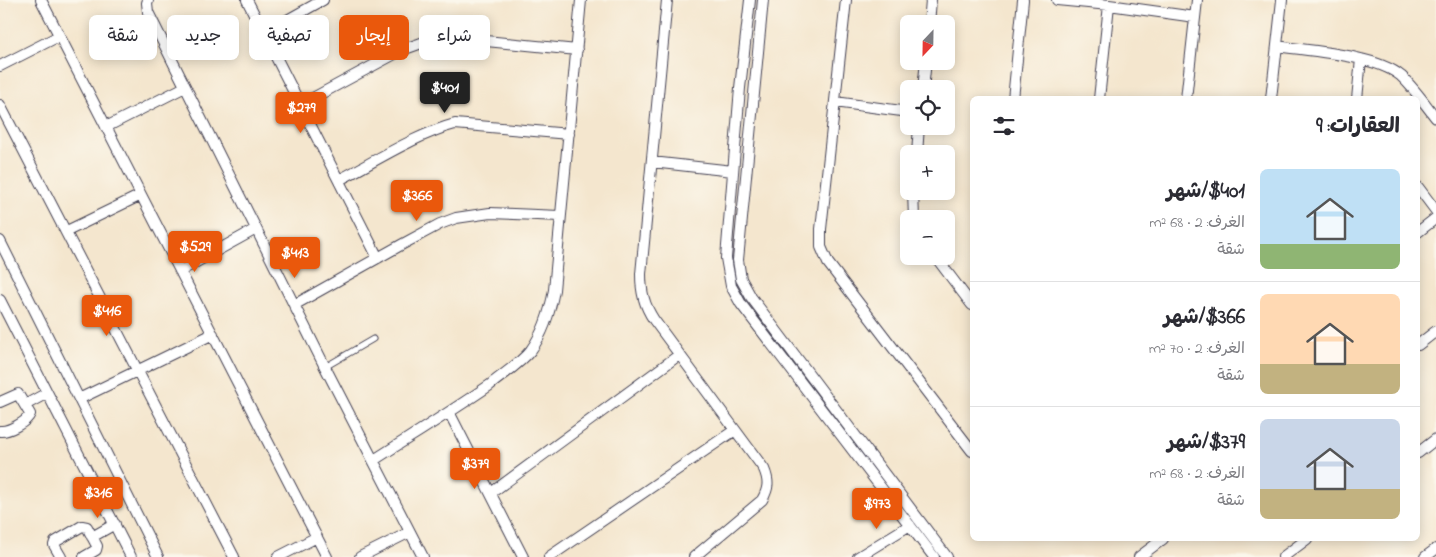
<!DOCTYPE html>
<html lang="ar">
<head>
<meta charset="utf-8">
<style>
	:root { --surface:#fff; --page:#f7f7f7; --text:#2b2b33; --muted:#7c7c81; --line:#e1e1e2; --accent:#ea580c }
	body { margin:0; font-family:"Indie Flower","Playpen Sans Arabic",sans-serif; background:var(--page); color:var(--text); direction:rtl; height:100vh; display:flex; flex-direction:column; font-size:19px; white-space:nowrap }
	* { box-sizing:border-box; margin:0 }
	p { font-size:16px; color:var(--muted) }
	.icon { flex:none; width:28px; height:28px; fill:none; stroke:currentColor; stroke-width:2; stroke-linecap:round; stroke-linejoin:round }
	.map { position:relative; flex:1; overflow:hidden; direction:ltr }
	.panel { position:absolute; left:970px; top:96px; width:450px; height:445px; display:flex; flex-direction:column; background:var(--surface); border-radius:8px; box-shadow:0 2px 12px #0003; direction:rtl }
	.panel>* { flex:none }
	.hud { position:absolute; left:15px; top:15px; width:475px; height:45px; direction:rtl; display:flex; gap:10px }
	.needle { width:32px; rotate:202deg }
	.tools { position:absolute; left:900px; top:15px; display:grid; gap:10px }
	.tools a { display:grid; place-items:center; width:55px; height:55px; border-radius:8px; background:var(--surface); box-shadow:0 2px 12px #0003; font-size:25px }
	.price { position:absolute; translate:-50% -42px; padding:0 11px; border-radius:5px; background:var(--accent); color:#fff; font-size:16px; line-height:32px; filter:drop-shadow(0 1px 2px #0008) }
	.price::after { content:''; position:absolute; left:50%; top:30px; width:15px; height:11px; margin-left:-8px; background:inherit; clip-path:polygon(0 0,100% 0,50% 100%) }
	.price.active { background:#222; color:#fff }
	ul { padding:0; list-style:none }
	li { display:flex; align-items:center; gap:15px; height:125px; padding:0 20px }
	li+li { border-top:1px solid var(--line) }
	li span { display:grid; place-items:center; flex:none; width:140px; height:100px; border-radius:8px; color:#555 }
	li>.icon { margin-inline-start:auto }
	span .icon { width:60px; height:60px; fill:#fffc; stroke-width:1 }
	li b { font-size:21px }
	h2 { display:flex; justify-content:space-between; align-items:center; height:60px; padding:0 20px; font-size:21px }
	.tag { padding:0 18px; border-radius:8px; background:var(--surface); box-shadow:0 2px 12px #0003; font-size:18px; line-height:45px }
	.tag.active { background:var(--accent); color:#fff }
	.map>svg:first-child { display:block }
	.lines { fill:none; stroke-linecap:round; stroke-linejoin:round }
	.service-casing { stroke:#423f51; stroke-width:7 }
	.minor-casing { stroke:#423f51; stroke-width:12 }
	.service { stroke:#fff; stroke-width:5 }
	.minor { stroke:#fff; stroke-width:10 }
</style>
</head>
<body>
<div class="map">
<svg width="1436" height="557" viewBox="0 0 1436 557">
	<rect width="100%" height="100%" fill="#fbf7ec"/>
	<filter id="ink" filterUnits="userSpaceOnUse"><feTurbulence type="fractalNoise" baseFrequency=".02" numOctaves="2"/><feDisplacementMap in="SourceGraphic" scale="10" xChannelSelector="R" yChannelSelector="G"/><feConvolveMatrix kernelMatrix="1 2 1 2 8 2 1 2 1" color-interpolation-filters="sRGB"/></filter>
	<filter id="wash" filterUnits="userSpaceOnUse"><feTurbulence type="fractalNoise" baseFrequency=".0096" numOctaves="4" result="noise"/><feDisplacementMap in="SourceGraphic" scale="20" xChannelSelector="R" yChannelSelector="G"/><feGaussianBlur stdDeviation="1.12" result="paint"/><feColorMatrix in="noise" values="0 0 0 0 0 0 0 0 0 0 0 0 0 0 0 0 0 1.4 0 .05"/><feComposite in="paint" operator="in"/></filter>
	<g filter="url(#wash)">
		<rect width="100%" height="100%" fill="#f4e6ce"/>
	</g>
	<g filter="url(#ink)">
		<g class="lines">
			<defs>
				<path id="service" d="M325,367l48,-28"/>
				<path id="minor" d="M41,0l286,557
					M148,0l-1,3 1,9 177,355 98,190
					M247,0l131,258
					M667,0l-26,274c0,18 3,31 13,46l110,149c5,12 5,19 -2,31l-68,57
					M750,0l-10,88 -14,170 5,28 10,18 193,253
					M763,0l-25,260 3,19 10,18 196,260
					M846,0l-25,229v18l7,16 144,188
					M1057,0l52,5 86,12
					M929,24l2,-24
					M264,33l59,-33
					M1277,46c33,5 99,9 124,30 13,12 24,28 35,42
					M0,66l59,-30
					M923,89l3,-28
					M1013,99l10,-99
					M1099,99l10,-94
					M1186,99l11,-99
					M1271,99l11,-99
					M1357,99l4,-40
					M835,102l74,10
					M0,105l234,452
					M300,105l102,-55 25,-9 25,-2h14l111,11
					M106,127l79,-40
					M917,154l2,-28
					M652,162l81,9
					M339,180c35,-18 78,-46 116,-56l114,10
					M1418,187l18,24
					M913,191l1,28
					M67,231l74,-36
					M1418,232l18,-14
					M0,241l158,316
					M935,256l37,49
					M180,271l76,-42
					M0,300l131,257
					M294,305l107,-60 39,-21 16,-6 34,-5 70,3
					M1418,345l18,-14
					M79,399l134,-65
					M0,402l18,-8 12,20c-3,8 -22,18 -30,17
					M25,405l22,-12
					M449,412l74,145
					M1418,453l18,-14
					M374,460c39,-25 78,-49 116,-75 13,-11 30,-21 41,-35 13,-18 19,-38 23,-60l27,-290
					M491,493l188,-138
					M92,537l23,-13
					M61,557l-7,-12 1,-3 27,-16 5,1 10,19 -1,4 -12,7
					M278,557l39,-20
					M360,557l50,-25
					M549,557l186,-127
					M858,557l52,-32
					M1139,557l24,-18
					M1283,557l24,-18
					M1425,557l11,-8"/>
			</defs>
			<!-- service casing -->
			<use href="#service" class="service-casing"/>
			<!-- minor casing -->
			<use href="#minor" class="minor-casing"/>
			<!-- service -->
			<use href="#service" class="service"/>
			<!-- minor -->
			<use href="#minor" class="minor"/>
		</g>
	</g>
</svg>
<div class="tools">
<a><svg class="needle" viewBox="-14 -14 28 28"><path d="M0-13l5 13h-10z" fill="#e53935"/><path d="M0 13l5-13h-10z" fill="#7c7c81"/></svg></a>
<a><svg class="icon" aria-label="locate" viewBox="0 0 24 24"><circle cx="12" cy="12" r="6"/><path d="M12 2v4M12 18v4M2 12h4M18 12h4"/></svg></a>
<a>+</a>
<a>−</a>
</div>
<b class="price active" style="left:445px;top:114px">$401</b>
<b class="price" style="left:301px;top:134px">$279</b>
<b class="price" style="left:417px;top:222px">$366</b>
<b class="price" style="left:195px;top:273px">$529</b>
<b class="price" style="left:295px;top:279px">$413</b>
<b class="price" style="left:107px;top:337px">$416</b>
<b class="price" style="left:475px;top:490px">$379</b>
<b class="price" style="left:98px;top:519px">$316</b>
<b class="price" style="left:877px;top:530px">$973</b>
<div class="hud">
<a class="tag">شراء</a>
<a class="tag active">إيجار</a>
<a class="tag">تصفية</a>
<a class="tag">جديد</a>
<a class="tag">شقة</a>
</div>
<section class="panel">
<h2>العقارات: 9<svg class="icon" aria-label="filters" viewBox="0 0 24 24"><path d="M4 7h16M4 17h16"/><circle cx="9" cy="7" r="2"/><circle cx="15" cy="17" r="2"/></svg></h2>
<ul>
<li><span style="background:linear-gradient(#bfe0f5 75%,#8fb573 0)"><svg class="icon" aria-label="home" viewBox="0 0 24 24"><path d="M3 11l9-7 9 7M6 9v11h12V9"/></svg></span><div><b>$401/شهر</b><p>الغرف: 2 · 68 m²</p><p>شقة</p></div></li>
<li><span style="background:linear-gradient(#ffd9b3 70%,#c2b280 0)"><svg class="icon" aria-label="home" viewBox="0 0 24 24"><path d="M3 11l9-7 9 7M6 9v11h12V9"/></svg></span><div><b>$366/شهر</b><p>الغرف: 2 · 70 m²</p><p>شقة</p></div></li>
<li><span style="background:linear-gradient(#c9d6e8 70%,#c2b280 0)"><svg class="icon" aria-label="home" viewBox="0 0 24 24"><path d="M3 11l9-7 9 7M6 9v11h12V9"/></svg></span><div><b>$379/شهر</b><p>الغرف: 2 · 68 m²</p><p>شقة</p></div></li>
</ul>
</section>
</div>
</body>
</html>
